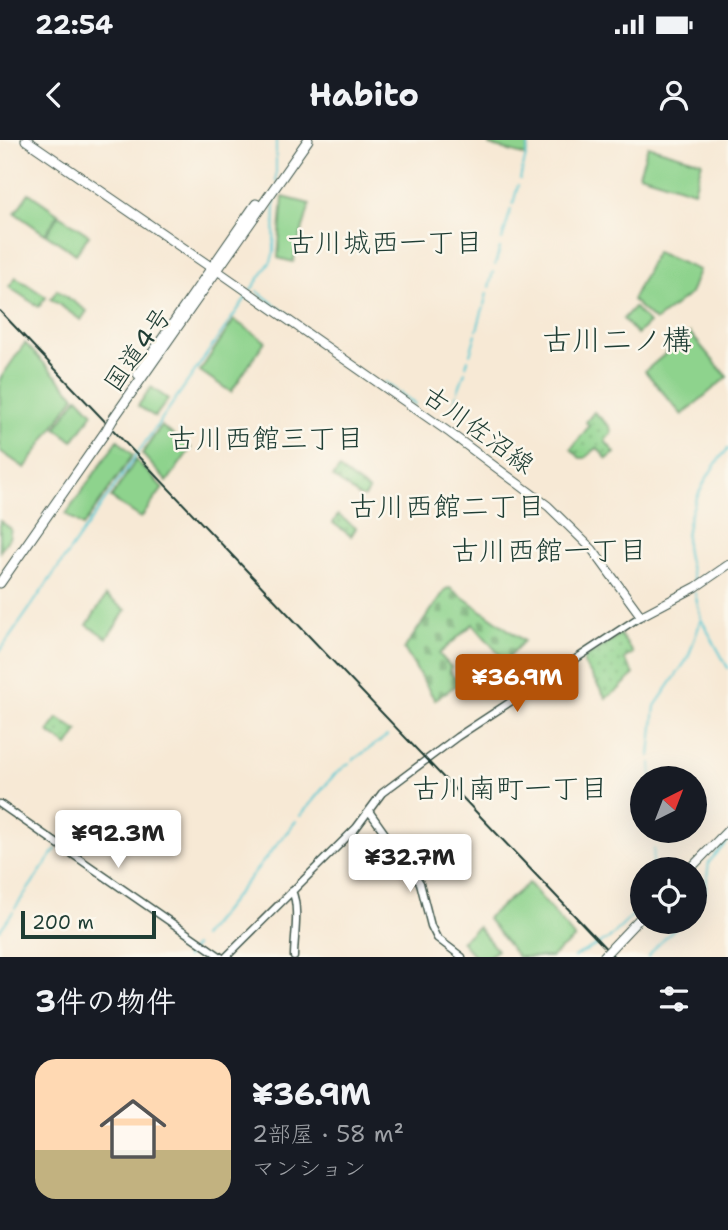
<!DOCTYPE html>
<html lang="ja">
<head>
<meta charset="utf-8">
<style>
	:root { --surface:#171b24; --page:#242831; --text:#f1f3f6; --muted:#9ea1a6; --accent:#b45309 }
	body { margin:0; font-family:"Shantell Sans","Klee One",sans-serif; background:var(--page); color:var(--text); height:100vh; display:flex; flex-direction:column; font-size:26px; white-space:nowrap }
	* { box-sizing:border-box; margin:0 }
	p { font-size:23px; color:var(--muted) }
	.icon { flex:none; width:38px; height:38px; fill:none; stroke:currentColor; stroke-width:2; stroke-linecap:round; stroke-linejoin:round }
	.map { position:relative; height:817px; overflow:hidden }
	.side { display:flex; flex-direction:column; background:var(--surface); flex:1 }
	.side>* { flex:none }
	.needle { width:46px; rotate:42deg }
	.fabs { position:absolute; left:630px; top:626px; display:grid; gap:14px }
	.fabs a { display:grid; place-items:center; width:77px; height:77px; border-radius:50%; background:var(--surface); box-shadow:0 7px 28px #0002; font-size:35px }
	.scale { position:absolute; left:21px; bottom:18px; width:135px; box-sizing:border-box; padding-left:7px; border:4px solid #1f3d34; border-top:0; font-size:19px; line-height:24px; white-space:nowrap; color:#1f3d34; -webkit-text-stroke:5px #fbf7ec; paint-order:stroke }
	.price { position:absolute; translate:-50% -60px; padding:0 16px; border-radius:7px; background:#fff; color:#222; font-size:23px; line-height:46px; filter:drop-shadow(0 2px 4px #0008) }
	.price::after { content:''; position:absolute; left:50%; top:42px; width:21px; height:16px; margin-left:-10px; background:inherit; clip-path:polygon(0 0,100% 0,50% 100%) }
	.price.current { background:var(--accent); color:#fff }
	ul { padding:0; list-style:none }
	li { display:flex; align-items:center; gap:21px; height:175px; padding:0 35px }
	li span { display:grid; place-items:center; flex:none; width:196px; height:140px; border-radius:21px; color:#555 }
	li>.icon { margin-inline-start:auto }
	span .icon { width:84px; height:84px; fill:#fffc; stroke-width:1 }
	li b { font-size:30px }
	h2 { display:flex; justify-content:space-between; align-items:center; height:84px; padding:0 35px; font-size:30px }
	.status { display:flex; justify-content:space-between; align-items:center; height:49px; padding:0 35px; background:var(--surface); direction:ltr }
	.status svg { height:19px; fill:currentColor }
	header { display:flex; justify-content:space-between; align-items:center; height:91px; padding:0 35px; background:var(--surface); font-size:32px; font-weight:700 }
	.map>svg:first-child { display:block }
	.grass { fill:#8ed38d; stroke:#568860; stroke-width:2 }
	.cemetery { fill:url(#cemetery-stones); stroke:#568860; stroke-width:2 }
	.park { fill:url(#park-dots); stroke:#568860; stroke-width:2 }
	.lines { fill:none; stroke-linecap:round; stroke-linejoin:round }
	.stream { stroke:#5dc9d3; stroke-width:2 }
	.tertiary-casing { stroke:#3f574c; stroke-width:9 }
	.primary-casing { stroke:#3f574c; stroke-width:10 }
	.trunk-casing { stroke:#3f574c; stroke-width:11 }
	.tertiary { stroke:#fff; stroke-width:6 }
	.primary { stroke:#fff; stroke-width:8 }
	.trunk { stroke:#fff; stroke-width:9 }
	.rail { stroke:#1f3d34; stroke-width:2 }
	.primary-bridge-casing { stroke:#3f574c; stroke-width:10; stroke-linecap:butt }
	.trunk-bridge-casing { stroke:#3f574c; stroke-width:11; stroke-linecap:butt }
	.primary-bridge { stroke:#fff; stroke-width:8 }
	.trunk-bridge { stroke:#fff; stroke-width:9 }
	.labels { text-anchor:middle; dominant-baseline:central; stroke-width:5; stroke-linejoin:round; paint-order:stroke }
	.street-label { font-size:26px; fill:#1f3d34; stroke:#fbf7ec }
	.neighbourhood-label { font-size:28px; fill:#1f3d34; stroke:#fbf7ec }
	.quarter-label { font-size:30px; fill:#1f3d34; stroke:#fbf7ec }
</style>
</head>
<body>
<div class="status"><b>22:54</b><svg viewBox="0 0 49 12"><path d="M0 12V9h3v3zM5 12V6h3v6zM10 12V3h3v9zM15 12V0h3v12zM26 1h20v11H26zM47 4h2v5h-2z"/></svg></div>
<header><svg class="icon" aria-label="back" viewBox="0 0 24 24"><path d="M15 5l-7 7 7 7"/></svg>Habito<svg class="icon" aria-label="person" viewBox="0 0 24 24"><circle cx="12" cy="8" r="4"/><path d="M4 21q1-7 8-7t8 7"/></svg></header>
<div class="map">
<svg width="728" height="817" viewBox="0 0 728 817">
	<defs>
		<pattern id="cemetery-stones" width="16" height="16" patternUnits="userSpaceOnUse" patternTransform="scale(1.75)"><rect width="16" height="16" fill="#8ed38d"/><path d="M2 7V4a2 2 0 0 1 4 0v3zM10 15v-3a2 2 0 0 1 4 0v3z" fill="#73ac74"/></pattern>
		<pattern id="park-dots" width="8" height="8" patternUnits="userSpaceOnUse" patternTransform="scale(1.75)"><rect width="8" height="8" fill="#8ed38d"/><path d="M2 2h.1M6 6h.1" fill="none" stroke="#73ac74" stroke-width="1.8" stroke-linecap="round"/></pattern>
	</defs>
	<rect width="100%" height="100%" fill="#fbf7ec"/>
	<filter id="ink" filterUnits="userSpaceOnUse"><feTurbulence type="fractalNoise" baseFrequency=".0143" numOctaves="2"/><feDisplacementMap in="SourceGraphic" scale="14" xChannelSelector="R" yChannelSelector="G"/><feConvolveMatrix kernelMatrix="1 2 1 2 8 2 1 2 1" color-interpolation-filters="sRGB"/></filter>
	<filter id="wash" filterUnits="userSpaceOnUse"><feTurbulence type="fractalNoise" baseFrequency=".00686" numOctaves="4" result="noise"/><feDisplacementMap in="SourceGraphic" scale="28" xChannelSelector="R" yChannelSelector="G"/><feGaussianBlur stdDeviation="1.57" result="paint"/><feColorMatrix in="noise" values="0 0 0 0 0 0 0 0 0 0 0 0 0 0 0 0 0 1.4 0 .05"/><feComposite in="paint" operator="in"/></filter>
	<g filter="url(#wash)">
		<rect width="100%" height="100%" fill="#f7e9d5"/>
		<!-- grass -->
		<path class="grass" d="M491,0h39l-4,16 -37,-11z
			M648,6l54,16 -8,29 -55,-17z
			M29,53l30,21 -14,20 -30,-21z
			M283,57l27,7 -17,58 -15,-4z
			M59,75l30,20 -13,19 -30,-20z
			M656,112l43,18 -9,24 -35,27 -23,-21z
			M16,137l30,20 -7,10 -30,-20z
			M57,150l30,21 -6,9 -30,-21z
			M634,167l15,16 -12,11 -14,-15z
			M234,180l31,21 -34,51 -31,-21z
			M690,193l37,44 -45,38 -37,-44z
			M25,203l50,53 -50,72 -25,-17v-72z
			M151,247l17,12 -13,18 -17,-11z
			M78,257l15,16 -20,28 -17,-13z
			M161,286l30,22 -24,34 -25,-28z
			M118,300l15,15 -50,71 -17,-12z
			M136,320l27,28 -22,30 -30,-20z
			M0,381l11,8 -2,9 -9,13z
			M106,456l20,14 -19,28 -20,-13z
			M529,743l46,55 -24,19h-33l-31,-39z
			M478,787l19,23 -9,7h-13l-14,-16z"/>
		<!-- cemetery -->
		<path class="cemetery" d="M450,448l74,53 -19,20 -32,-37 -34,30 12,13 -2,4 10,12 -24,17 -31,-51 42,-60z"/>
		<!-- park -->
		<path class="park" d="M594,272l15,14 3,6 -7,9 10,12 -8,6 -10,-11 -12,10h-5l-9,-9 18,-23 -3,-4z
			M339,329l30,22 -4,6h-5l-27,-20z
			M338,375l18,13 -5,8 -18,-13z
			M620,494l13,19 -9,6 10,15 -16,16 -12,8 -22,-34v-5z
			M58,578l20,13 -10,15 -20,-14z"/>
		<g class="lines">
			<!-- stream -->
			<path class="stream" d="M520,39l10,-39
				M276,41v-41
				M513,64l5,-19
				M502,100l9,-31
				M495,125l5,-17
				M489,147l4,-15
				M251,150l20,-29 3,-9 1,-58
				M257,151l33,25
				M484,165l3,-12
				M477,190l6,-22
				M470,214l6,-20
				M466,226l2,-6
				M385,242l12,9
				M458,251l7,-19
				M400,253l15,11
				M452,269l5,-15
				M694,444c-2,-13 -7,-25 -8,-39 -1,-31 21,-74 42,-96
				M695,453l6,26 27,49
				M0,511l248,-356
				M650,616l5,-50 33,-48 13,-38
				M353,620l34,-24
				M651,623l1,16
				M300,676l34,-41 15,-12
				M654,691v6
				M652,730l2,-21
				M15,768l41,-59
				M695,771l10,-17 4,-32 19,-21
				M0,790l13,-18
				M202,797l94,-116
				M186,817l9,-11
				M574,817l36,-19 32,-32
				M648,817l7,-9 26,-26"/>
		</g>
	</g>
	<g filter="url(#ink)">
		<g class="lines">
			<defs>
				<path id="tertiary" d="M0,664l221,153
					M369,671l51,72 11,43 6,12 25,19
					M292,751c8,16 2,47 2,66
					M226,817l130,-129 26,-35 75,-56 184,-121"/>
				<path id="primary" d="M218,131l232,162 98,73 44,43 49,67 55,-29 32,-22
					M689,730l39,-40"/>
				<path id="trunk" d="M26,0l189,130
					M138,234l118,-170
					M113,279l195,-279
					M0,443l106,-152"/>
			</defs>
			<!-- tertiary casing -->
			<use href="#tertiary" class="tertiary-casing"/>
			<!-- primary casing -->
			<use href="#primary" class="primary-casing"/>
			<!-- trunk casing -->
			<use href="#trunk" class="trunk-casing"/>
			<!-- tertiary -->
			<use href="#tertiary" class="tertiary"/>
			<!-- primary -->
			<use href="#primary" class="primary"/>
			<!-- trunk -->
			<use href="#trunk" class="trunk"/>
			<!-- rail -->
			<path class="rail" d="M0,171l614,646"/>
			<defs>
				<path id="primary-bridge" d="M603,817l39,-41"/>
				<path id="trunk-bridge" d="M106,291l7,-12"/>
			</defs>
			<!-- primary-bridge casing -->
			<use href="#primary-bridge" class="primary-bridge-casing"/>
			<!-- trunk-bridge casing -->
			<use href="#trunk-bridge" class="trunk-bridge-casing"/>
			<!-- primary-bridge -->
			<use href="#primary-bridge" class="primary-bridge"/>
			<!-- trunk-bridge -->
			<use href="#trunk-bridge" class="trunk-bridge"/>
		</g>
	</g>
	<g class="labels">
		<!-- street labels -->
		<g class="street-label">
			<text transform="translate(137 209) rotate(-55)">国道4号</text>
			<text transform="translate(479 289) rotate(36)">古川佐沼線</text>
		</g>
		<!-- neighbourhood labels -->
		<g class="neighbourhood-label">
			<text x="385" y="102">古川城西一丁目</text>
			<text x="266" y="298">古川西館三丁目</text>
			<text x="447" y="366">古川西館二丁目</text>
			<text x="549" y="410">古川西館一丁目</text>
			<text x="510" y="648">古川南町一丁目</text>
		</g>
		<!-- quarter labels -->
		<g class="quarter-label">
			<text x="617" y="199">古川二ノ構</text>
		</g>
	</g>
</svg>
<div class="fabs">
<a><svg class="needle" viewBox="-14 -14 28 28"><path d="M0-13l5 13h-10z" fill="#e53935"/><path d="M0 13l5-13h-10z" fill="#9ea1a6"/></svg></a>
<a><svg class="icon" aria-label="locate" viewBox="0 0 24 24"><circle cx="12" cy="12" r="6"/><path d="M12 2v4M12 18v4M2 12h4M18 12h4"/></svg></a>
</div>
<div class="scale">200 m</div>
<b class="price current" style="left:517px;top:574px">¥36.9M</b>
<b class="price" style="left:118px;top:730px">¥92.3M</b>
<b class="price" style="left:410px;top:754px">¥32.7M</b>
</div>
<section class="side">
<h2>3件の物件<svg class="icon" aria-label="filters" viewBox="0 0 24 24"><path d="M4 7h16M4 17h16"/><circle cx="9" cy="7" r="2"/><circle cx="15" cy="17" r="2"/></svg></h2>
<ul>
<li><span style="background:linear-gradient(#ffd9b3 65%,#c2b280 0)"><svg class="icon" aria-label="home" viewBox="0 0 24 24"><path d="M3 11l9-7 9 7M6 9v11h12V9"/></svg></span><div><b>¥36.9M</b><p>2部屋 · 58 m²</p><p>マンション</p></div></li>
</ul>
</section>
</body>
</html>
